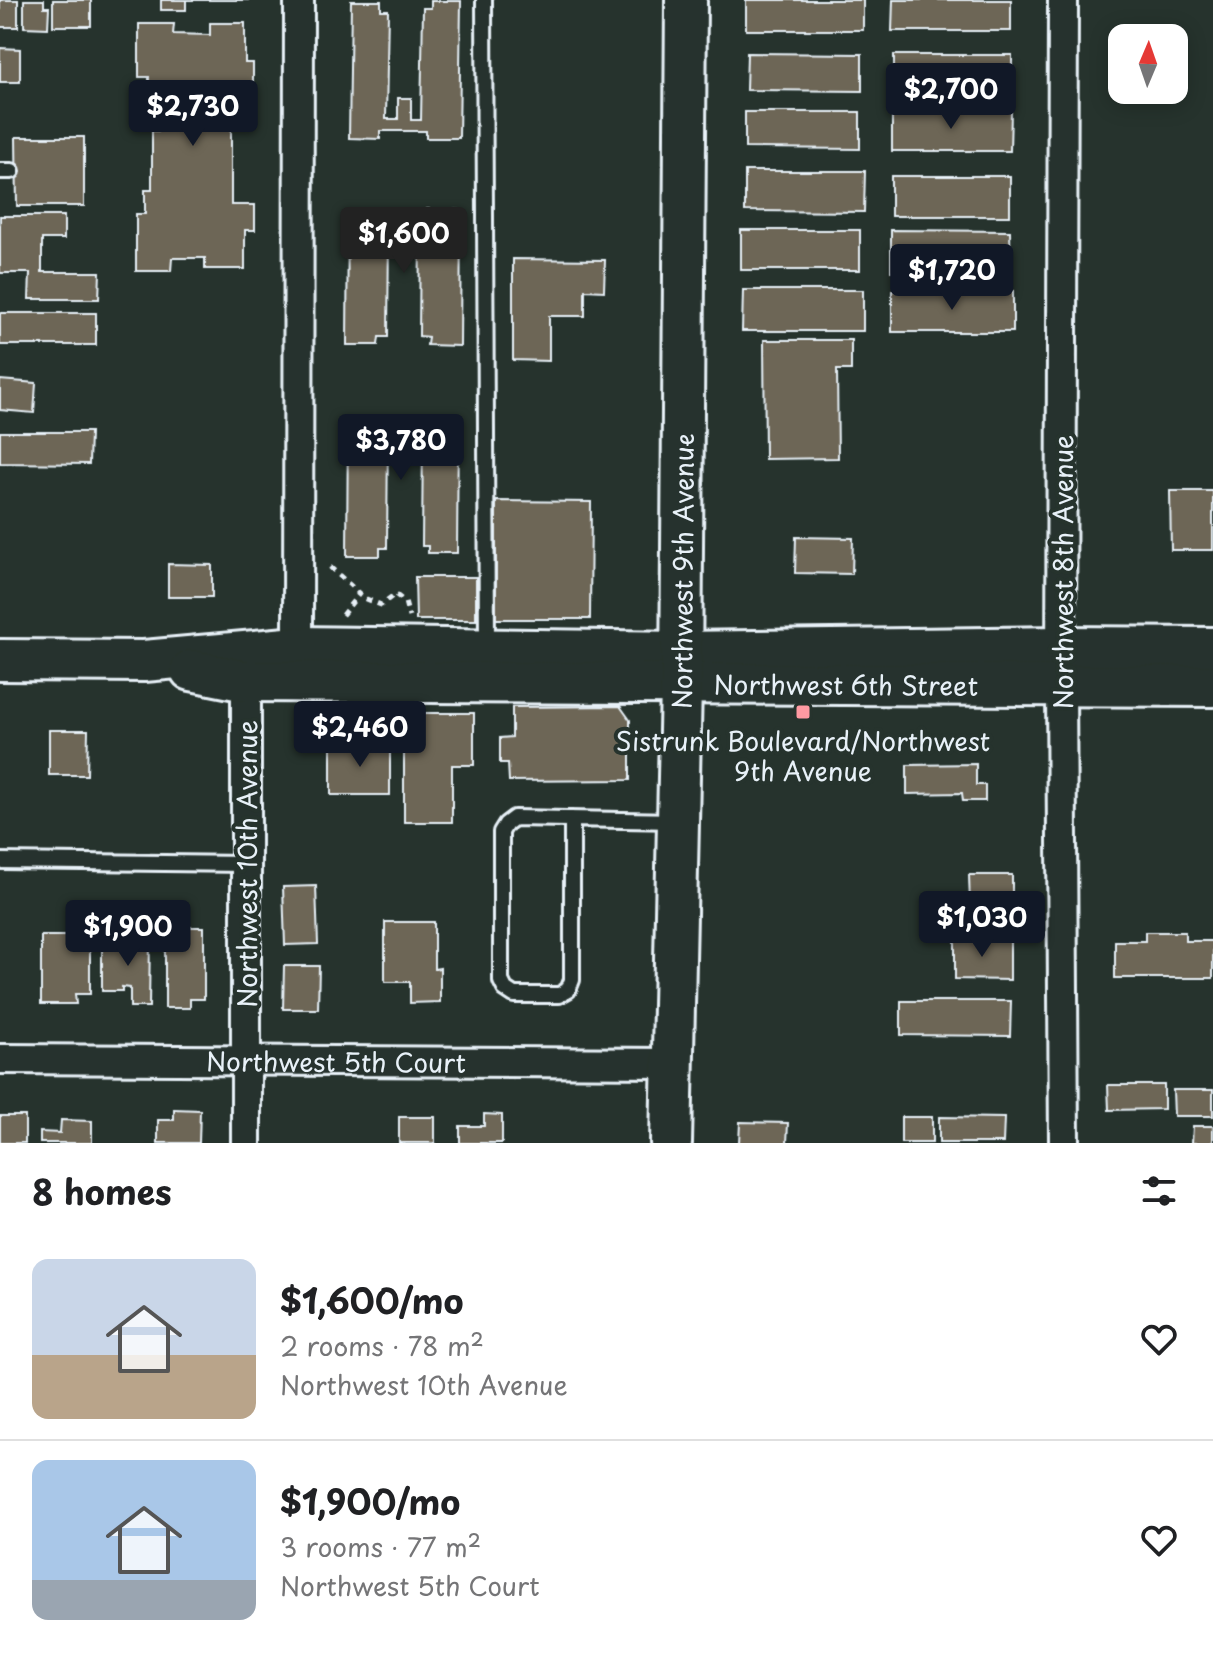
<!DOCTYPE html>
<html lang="en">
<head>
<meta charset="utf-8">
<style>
	:root { --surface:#fff; --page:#f6f6f6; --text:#202124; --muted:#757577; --line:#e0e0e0; --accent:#111827 }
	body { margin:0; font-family:"Playpen Sans",sans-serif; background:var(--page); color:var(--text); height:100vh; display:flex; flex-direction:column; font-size:30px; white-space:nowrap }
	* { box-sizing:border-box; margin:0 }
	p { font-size:26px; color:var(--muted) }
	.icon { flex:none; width:44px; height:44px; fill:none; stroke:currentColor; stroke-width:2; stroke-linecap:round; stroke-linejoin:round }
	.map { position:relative; height:1143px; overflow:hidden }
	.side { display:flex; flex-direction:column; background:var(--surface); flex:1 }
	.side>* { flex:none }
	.needle { width:52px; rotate:2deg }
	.tools { position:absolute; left:1108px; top:24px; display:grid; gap:16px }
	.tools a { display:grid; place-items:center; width:80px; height:80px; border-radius:16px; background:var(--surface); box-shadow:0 4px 20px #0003; font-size:40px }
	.price { position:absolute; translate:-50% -68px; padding:0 18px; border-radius:8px; background:var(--accent); color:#fff; font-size:26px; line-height:52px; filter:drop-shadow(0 2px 4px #0008) }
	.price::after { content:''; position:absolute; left:50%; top:48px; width:24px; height:18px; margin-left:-12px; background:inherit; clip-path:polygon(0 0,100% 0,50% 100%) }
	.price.current { background:#222; color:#fff }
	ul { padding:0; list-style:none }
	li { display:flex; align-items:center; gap:24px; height:200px; padding:0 32px }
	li+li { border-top:2px solid var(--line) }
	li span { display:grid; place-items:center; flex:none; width:224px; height:160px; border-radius:16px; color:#555 }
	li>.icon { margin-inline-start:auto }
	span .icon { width:96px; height:96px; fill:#fffc; stroke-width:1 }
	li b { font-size:34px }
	h2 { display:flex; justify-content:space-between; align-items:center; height:96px; padding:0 32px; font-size:34px }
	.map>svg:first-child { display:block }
	.building { fill:#6d6656; stroke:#e8f1f8; stroke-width:2 }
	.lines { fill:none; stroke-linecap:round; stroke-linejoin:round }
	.lane-casing { stroke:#e8f1f8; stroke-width:20 }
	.street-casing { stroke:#e8f1f8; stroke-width:34 }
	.secondary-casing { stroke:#e8f1f8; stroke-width:46 }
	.path { stroke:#e8f1f8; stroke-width:5; stroke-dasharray:6 6; stroke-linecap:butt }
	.lane { stroke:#26332d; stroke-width:14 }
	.street { stroke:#26332d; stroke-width:28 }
	.secondary { stroke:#26332d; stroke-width:40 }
	.poi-dot { fill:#ff9aa2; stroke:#26332d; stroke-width:3 }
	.labels { text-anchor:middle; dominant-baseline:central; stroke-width:8; stroke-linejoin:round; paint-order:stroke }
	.street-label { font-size:26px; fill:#e8f1f8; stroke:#26332d }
	.poi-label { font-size:26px; fill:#e8f1f8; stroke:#26332d }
</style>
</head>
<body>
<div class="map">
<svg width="1213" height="1143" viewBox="0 0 1213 1143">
	<rect width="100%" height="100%" fill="#26332d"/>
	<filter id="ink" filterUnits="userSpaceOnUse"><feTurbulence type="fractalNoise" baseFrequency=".0125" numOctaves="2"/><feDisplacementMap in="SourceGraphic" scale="16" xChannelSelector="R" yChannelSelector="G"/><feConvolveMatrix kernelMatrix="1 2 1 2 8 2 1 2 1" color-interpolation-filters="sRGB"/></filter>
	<g filter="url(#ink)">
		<!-- building -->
		<path class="building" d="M0,0h18v27h-18z
			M24,0h20v7h5l-1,21 -24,-1z
			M53,0h38v26h-38z
			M161,0h88h-63v10h-25z
			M746,0h117v30h-117z
			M893,0h118v31h-119z
			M351,1h30v9h7l-2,109h12v-21h13v22h10l2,-112h8v-7h30l-2,137h-33v-7h-46v8l-31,-1z
			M210,23h35v40h8v23h-22v119h24v25h-10v39h-40v-11h-33l-1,13h-35v-57h9v-24h7v-59h22v-14h-25v-40h-10v-53h35l-1,10 37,1z
			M0,48l20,1v33h-20z
			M747,53l115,1v37l-116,-1z
			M894,55h118v39h-118z
			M892,111h119l-1,40h-118z
			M745,112h115v37l-115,-1z
			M16,137h68v69h-67z
			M745,171h120l-1,41 -119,-1z
			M891,176h119v40h-119z
			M427,209l34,1 -1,136 -33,-1 1,-8 -9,-1 1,-108h-7l1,22h-19l1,-22h-7l-1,109h-9l-1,8h-31l1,-134h32v8h47z
			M0,216h64v23h-22v33h58l-1,27h-70l1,-26h-30z
			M741,230h119v40h-119z
			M891,230l119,1 1,40h-120z
			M513,259l92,1 -1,31 -19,-1v26h-36v45l-36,-1z
			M743,290h120v41h-121z
			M892,291h121v41h-121z
			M0,313h96v32h-96z
			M764,340h87v30h-14l1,88 -73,1z
			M0,380l36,3 -2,30 -34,-3z
			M348,418l110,1 -1,134h-29v-7h-6l1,-115h-12v21l-14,-1v-21h-9l-1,118h-7v8h-33z
			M0,432h90l-1,32 -89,-1z
			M1170,491h43v59h-42z
			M496,501l95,1 -1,117h-94z
			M796,537l57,1 -1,36 -57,-1z
			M168,564l44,1v32h-44z
			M415,577h61v43h-60z
			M620,706l10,14v60l-121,1 -1,-18h-8v-25l12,-1v-30z
			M404,713h70v52h-22v57h-48z
			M49,730h39l-1,45h-38z
			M331,743h59v52h-59z
			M976,764v21h9v16h-22l-1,-8 -55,1v-29z
			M969,875h43v30h-42z
			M316,886l2,58 -33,1 -2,-58z
			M385,922h49v47l6,-1v34l-30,1v-21h-25z
			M67,926h18v7h5v61h-15l1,10h-35v-68h26z
			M165,927h39v72h-14v9h-25z
			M1145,932h40v9h28v37h-98v-37h30z
			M116,936h34l-1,71h-19v-19l-8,-1v4h-20v-43h14z
			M955,938l55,1v41l-55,-1z
			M284,966h35l-1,43h-35z
			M901,1001h110l-1,35 -109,-1z
			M1108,1085h56v24l-55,1z
			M1173,1090h40v26h-39z
			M174,1109l26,1 -1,33h-41v-23h16z
			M484,1114l18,1v28h-42v-17h24z
			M0,1116h25v27h-25z
			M399,1117h36v26h-36z
			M901,1117h31v26h-31z
			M939,1117l65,1 -1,25h-64z
			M61,1120l31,1v22h-52v-11l20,1z
			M740,1122l48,1 -1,20h-48z
			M1193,1126h20v17h-21z"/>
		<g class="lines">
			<defs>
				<path id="lane" d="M484,0l3,648
					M0,171h12
					M572,819v161l-4,10 -9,5h-45l-9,-6 -4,-8v-149l5,-8 8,-6 163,3
					M0,861l246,3"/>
				<g id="street">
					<path d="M1063,0l-2,685 3,458"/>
					<path d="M298,647l1,-647"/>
					<path id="s1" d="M0,1059l671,4"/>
					<path d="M246,1143v-462"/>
				</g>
				<g id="secondary">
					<path d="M0,660l144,1 154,-14 384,5 379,-5 152,1"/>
					<path id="s2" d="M191,670l55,11 967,5"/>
					<path id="s3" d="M671,1143l10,-458 5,-685"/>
				</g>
			</defs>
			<!-- lane casing -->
			<use href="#lane" class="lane-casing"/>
			<!-- street casing -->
			<use href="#street" class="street-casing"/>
			<!-- secondary casing -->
			<use href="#secondary" class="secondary-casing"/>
			<!-- path -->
			<path class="path" d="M330,567l34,31 17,7 14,-11 10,8 4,15
				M342,615l17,-21"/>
			<!-- lane -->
			<use href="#lane" class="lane"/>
			<!-- street -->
			<use href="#street" class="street"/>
			<!-- secondary -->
			<use href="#secondary" class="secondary"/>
		</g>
	</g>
	<!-- markers -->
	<rect class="poi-dot" x="795" y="704" width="16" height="16" rx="4"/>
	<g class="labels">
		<!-- street labels -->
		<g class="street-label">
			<text stroke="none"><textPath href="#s3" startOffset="572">Northwest 9th Avenue</textPath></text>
			<text transform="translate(1062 572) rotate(-90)">Northwest 8th Avenue</text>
			<text stroke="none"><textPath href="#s2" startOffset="656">Northwest 6th Street</textPath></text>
			<text transform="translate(246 864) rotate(-90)">Northwest 10th Avenue</text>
			<text stroke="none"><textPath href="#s1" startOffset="336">Northwest 5th Court</textPath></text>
		</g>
		<!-- poi labels -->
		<g class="poi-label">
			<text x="803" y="740">Sistrunk Boulevard/Northwest<tspan x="803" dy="30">9th Avenue</tspan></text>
		</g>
	</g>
</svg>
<div class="tools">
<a><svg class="needle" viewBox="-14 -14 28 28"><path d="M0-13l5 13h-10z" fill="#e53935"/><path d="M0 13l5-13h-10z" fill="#757577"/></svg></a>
</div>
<b class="price" style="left:951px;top:131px">$2,700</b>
<b class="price" style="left:193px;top:148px">$2,730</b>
<b class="price current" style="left:404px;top:275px">$1,600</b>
<b class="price" style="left:952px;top:312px">$1,720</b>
<b class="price" style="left:401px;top:482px">$3,780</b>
<b class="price" style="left:360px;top:769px">$2,460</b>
<b class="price" style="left:982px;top:959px">$1,030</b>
<b class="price" style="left:128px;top:968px">$1,900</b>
</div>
<section class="side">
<h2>8 homes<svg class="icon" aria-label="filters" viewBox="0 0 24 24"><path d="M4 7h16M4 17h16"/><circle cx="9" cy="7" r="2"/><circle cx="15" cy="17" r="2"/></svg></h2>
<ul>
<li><span style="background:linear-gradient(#c9d6e8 60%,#b9a48a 0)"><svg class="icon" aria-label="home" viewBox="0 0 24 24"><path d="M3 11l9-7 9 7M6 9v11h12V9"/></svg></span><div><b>$1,600/mo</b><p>2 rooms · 78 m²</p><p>Northwest 10th Avenue</p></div><svg class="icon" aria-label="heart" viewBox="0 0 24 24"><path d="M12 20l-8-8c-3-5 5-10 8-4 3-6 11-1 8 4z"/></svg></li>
<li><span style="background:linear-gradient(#a9c7e8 75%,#9aa5b1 0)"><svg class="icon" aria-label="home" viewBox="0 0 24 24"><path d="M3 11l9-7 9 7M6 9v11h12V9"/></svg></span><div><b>$1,900/mo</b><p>3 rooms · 77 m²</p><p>Northwest 5th Court</p></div><svg class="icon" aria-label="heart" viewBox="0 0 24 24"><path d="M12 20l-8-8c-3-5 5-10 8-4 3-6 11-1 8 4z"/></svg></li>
</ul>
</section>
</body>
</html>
